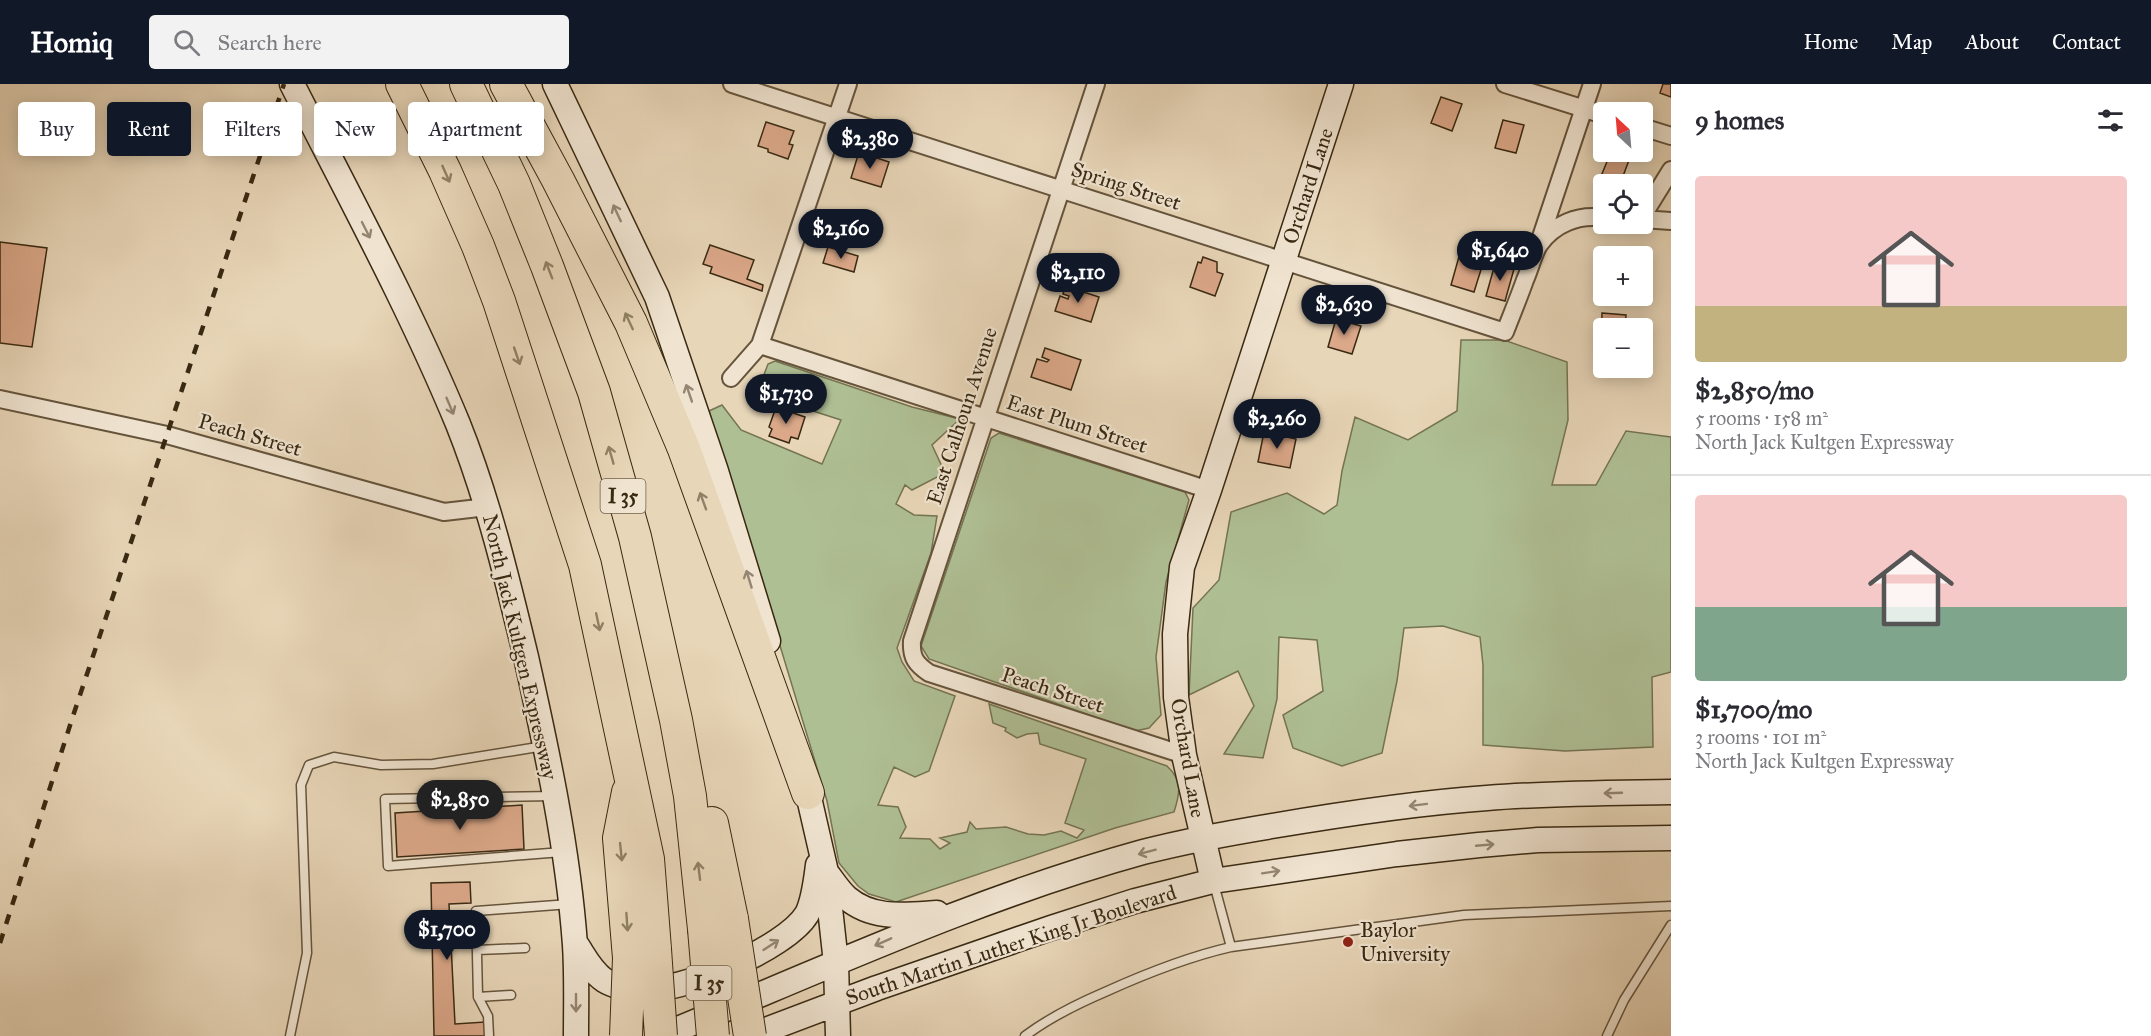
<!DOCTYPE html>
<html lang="en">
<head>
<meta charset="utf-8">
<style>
	:root { --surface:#fff; --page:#f2f2f3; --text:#2b2b33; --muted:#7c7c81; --line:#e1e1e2; --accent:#111827 }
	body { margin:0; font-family:"IM FELL Great Primer",serif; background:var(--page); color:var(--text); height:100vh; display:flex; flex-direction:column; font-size:22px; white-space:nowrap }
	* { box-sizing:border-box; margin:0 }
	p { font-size:20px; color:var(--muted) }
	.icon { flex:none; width:33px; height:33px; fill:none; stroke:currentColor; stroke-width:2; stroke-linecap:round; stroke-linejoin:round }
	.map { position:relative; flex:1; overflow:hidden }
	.sheet { display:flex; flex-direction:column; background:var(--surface); width:480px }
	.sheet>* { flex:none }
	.top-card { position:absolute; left:18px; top:18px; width:570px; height:54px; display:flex; gap:12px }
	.needle { width:39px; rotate:334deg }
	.fabs { position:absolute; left:1593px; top:18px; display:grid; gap:12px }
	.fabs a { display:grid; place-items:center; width:60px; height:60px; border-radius:6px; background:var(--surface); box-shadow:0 3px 15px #0003; font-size:30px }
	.price { position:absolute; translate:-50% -51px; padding:0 14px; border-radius:21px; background:var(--accent); color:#fff; font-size:20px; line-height:39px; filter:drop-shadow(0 2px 3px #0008) }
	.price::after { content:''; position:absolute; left:50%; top:36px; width:18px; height:14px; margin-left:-9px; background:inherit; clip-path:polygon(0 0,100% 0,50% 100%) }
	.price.current { background:#222; color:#fff }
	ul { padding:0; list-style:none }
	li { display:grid; align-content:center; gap:12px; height:318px; padding:0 24px }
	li+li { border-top:2px solid var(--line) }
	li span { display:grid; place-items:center; height:186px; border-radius:6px; color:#555 }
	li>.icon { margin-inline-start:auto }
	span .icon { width:108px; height:108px; fill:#fffc; stroke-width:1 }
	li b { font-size:26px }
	h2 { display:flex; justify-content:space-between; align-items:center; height:72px; padding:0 24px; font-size:26px }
	.tag { padding:0 21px; border-radius:6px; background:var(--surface); box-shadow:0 3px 15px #0003; font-size:21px; line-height:54px }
	.tag.current { background:var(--accent); color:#fff }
	header { display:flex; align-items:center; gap:36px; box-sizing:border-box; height:84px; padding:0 30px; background:var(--accent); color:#fff }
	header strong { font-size:28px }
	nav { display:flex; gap:33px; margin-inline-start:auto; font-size:21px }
	.search { width:420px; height:54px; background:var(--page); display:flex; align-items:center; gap:15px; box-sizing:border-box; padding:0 21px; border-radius:6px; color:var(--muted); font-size:22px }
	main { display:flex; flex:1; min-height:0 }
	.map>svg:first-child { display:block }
	.green { fill:#afbf94; stroke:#747453; stroke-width:1.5 }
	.building { fill:#dba889; stroke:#392912; stroke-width:1.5 }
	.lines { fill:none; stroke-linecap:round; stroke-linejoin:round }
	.lane-casing { stroke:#65543c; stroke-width:11 }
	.street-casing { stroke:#65543c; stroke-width:20 }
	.secondary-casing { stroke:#392912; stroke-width:27 }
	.highway-casing { stroke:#392912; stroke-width:34 }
	.lane { stroke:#f0e4d1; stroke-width:8 }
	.street { stroke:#f0e4d1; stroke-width:16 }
	.secondary { stroke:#f0e4d1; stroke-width:24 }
	.highway { stroke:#e8d6b8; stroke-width:32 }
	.rail { stroke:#392912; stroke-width:4.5; stroke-dasharray:10 10; stroke-linecap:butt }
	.highway-bridge-casing { stroke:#392912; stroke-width:34; stroke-linecap:butt }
	.highway-bridge { stroke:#e8d6b8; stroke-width:32 }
	.oneway { stroke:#908065 }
	.oneway2 { stroke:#948672 }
	.poi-dot { fill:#8f2418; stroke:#f0e4d1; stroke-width:2 }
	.labels { text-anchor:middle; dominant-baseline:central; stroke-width:4.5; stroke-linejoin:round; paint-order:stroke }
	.shield { fill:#f0e4d1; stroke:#70614b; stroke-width:1.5 }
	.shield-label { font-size:20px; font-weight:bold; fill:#392912 }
	.street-label { font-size:21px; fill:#392912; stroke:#f0e4d1 }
	.poi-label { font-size:21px; fill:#392912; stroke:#f0e4d1; text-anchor:start }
</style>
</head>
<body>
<header>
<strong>Homiq</strong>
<div class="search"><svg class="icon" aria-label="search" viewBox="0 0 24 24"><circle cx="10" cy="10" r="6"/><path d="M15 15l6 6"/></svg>Search here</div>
<nav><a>Home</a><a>Map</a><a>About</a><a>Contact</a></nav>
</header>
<main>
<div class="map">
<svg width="1671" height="952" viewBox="0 0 1671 952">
	<rect width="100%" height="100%" fill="#e8d6b8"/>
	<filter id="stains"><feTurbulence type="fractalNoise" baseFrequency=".00333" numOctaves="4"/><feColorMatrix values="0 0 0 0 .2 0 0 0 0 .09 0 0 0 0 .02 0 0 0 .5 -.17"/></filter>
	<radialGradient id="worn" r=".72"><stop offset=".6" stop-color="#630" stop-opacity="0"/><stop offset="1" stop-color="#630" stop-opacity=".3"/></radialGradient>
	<!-- green -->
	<path class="green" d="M1461,256h43l63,22 1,58 -16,65h44l30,-54 45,6v235l-19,5 1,70 -88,4 -82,-6v-80l-3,-28 -37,-11 -39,2 -7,53 -15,72 -40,13 -49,-18 -10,-33 40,-24 -6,-51 -38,-3 -2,62 -14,59 -39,-4 30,-48 -16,-35 -49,24 4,-87 26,-28 12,-68 56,-19 37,21 13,-9 5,-34 13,-54 53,23 49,-29z
		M775,277l137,46 48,12 -28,26 13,28 -33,17 -7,-5 -9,19 18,11 23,1 -6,37 -34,95 5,14 12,19 41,15 -26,75 -14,6 -21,-10 -16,38 20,2 8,20 -6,11 30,1 10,10 10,-6 -10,-5 27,-6 3,-10 6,7 30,-2 22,7 16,1 17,-4 16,7 7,-8 -19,-7 21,-64 -46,-15 -2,-11 -11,1 -10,4 -12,-7 1,-3 -13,-5 -4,-19 178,62c16,15 13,27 7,46l-59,16 -219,74 -27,-8 -11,-8 -19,-23 -12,-62 -118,-390 13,-6 19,25 81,34 19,-44 -84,-27 11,-29z
		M999,349l186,59 4,8 -23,82 -10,75 5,58 -12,13 -14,3 -206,-72 -8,-13 70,-208z"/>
	<!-- building -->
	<path class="building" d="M1663,0h8v13l-11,-4z
		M1441,13l21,7 -10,27 -21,-8z
		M1503,36l21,5 -8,28 -21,-5z
		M766,38l28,9 -5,13 4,1 -5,14 -20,-7v-3l-10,-3z
		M859,68l30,10 -8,25 -30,-9z
		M1611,68h10l10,3 -11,29h-11l-10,-3z
		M0,158l47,6 -15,99 -32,-4z
		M710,161l44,15 -7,19 16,6 -1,6 -52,-18 2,-6 -9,-3z
		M828,163l30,9 -4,16 -31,-9z
		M1460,169l24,7 -10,32 -23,-7z
		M1203,173l14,5v10l6,2 -8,22 -25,-9 8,-25 3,1z
		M1495,180l19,5 -9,32 -19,-5z
		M1065,202l34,11 -8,25 -36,-11 5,-15 8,3 1,-3 -6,-2z
		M1602,229l24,2 -1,13h-21v18h-3z
		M1336,235l25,7 -9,28 -24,-7z
		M1045,264l36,12 -10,30 -40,-13 6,-18 10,3 2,-2 -7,-3z
		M776,323l29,10 -7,22 -7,-2 -2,6 -20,-7 3,-7 -3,-2z
		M1264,348l32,7 -6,29 -32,-6z
		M522,721l2,44 -127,8 -2,-44z
		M470,798l1,21 -22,1 6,120 30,-2v14h-51l-3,-153z"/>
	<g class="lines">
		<defs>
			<path id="lane" d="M554,712l-169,3 3,67 174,-14
				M1214,800l17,63
				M477,866l48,-2
				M511,911l-33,2 -2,-86 94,-7
				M478,913l10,19 1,20
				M290,952l17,-83 -6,-168 8,-20 25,-8 47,8 52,-1 111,-18
				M1025,952c25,-19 52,-32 80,-44 42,-19 82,-35 126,-45l233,-32 207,-9
				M1607,952l17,-36 47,-75"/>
			<path id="street" d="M732,0l773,248c7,-18 14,-35 20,-52 5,-11 8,-25 14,-35 15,-21 39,-31 65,-27
				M1096,0l-184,557c-1,17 4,23 17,32l255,82
				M1505,0l99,31
				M1642,43l29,9
				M1642,133l29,-47
				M1642,135l29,2
				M1540,156l52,-156
				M760,261l449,145
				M731,294l29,-33 88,-261
				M0,315l167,36 277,77 43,-5"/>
			<path id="secondary" d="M292,0c57,112 118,224 166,340 30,75 49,154 68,233 21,94 42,191 49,288 2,30 1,61 1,91
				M555,0l102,213 58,171 53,173
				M804,692l22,96 10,91 2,73
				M826,788c7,9 13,19 21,26 26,22 58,17 90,15
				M1213,797l-29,-126 -8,-58 -1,-63 7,-67 27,-77 132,-406
				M576,860c8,12 15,27 28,36 8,5 25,10 35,10 41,3 147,-41 168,-76 7,-14 9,-34 11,-49
				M661,952c159,-65 315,-138 482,-184 43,-11 86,-19 129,-26 71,-12 143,-23 215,-28 61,-5 123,-5 184,-6
				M750,952l127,-48 174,-60 84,-27 78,-20 184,-27 82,-9 59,-5 133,-2"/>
			<path id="highway" d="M402,0l43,87 33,75 21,55 86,264 63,294 7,90
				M466,0l48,100 33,82 47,126 41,145 41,183 14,76 14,133
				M506,0l52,96 73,143 53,126 124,344
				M628,708l-9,46 10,120
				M712,739l20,96"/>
		</defs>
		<!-- lane casing -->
		<use href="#lane" class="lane-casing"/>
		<!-- street casing -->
		<use href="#street" class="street-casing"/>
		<!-- secondary casing -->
		<use href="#secondary" class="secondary-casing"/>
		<!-- highway casing -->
		<use href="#highway" class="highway-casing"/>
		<!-- lane -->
		<use href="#lane" class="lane"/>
		<!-- street -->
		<use href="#street" class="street"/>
		<!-- secondary -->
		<use href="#secondary" class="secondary"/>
		<!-- highway -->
		<use href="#highway" class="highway"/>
		<!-- rail -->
		<path class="rail" d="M0,859l74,-230 210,-629"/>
		<defs>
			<path id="highway-bridge" d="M732,835l18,117
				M704,845l9,107
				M655,865l6,87
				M626,952l3,-78"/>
		</defs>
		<!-- highway-bridge casing -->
		<use href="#highway-bridge" class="highway-bridge-casing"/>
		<!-- highway-bridge -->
		<use href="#highway-bridge" class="highway-bridge"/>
	</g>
	<!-- one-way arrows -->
	<defs><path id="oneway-shaft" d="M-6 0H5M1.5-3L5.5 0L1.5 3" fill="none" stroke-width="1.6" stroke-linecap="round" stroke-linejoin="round" transform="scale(1.5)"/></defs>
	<g class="oneway">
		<use href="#oneway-shaft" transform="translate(446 90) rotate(66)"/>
		<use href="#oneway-shaft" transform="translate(549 186) rotate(-111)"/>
		<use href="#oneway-shaft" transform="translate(629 237) rotate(-115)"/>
		<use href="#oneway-shaft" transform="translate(517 272) rotate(71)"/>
		<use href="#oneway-shaft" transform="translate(611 371) rotate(-106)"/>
		<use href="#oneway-shaft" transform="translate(703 417) rotate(-110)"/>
		<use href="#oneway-shaft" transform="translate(598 538) rotate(78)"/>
		<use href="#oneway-shaft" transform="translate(621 768) rotate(84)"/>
		<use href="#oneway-shaft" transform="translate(699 787) rotate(-97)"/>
		<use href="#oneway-shaft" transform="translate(627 838) rotate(86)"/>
	</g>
	<g class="oneway2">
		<use href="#oneway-shaft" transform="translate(617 129) rotate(-115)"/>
		<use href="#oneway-shaft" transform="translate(366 146) rotate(63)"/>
		<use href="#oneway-shaft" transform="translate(689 309) rotate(-109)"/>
		<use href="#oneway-shaft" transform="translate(450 322) rotate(67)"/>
		<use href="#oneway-shaft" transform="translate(749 495) rotate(-107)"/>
		<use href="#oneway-shaft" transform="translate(1613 709) rotate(178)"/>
		<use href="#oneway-shaft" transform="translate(1418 721) rotate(173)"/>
		<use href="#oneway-shaft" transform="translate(1485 761) rotate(-5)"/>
		<use href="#oneway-shaft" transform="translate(1147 768) rotate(165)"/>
		<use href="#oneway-shaft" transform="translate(1271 788) rotate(-9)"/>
		<use href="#oneway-shaft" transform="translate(883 858) rotate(156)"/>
		<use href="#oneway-shaft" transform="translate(771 861) rotate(-33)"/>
		<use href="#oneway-shaft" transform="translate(576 919) rotate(90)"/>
	</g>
	<!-- markers -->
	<circle class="poi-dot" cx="1348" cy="858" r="6"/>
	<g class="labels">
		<!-- shield labels -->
		<g class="shield">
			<rect x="600.5" y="395" width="45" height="34" rx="4.5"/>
			<rect x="686.5" y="882" width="45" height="34" rx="4.5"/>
		</g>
		<g class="shield-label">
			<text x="623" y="412">I 35</text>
			<text x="709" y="899">I 35</text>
		</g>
		<!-- street labels -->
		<g class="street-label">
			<text transform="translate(1126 102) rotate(18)">Spring Street</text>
			<text transform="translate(1308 102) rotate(-72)">Orchard Lane</text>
			<text transform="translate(962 332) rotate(-72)">East Calhoun Avenue</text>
			<text transform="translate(1077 340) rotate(18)">East Plum Street</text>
			<text transform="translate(250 351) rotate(16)">Peach Street</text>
			<text transform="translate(520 563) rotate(77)">North Jack Kultgen Expressway</text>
			<text transform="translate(1053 606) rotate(18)">Peach Street</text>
			<text transform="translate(1188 674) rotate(80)">Orchard Lane</text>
			<text transform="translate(1011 861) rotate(-18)">South Martin Luther King Jr Boulevard</text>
		</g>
		<!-- poi labels -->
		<g class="poi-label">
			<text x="1360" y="846">Baylor<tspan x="1360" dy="24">University</tspan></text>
		</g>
	</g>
	<rect width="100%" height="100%" filter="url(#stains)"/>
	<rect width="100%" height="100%" fill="url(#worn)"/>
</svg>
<div class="fabs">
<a><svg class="needle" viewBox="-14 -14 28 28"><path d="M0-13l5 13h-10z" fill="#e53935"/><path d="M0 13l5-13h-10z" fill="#7c7c81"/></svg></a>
<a><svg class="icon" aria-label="locate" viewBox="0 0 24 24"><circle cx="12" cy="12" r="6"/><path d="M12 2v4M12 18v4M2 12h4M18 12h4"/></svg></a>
<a>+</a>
<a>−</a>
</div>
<b class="price" style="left:870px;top:86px">$2,380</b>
<b class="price" style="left:841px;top:176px">$2,160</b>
<b class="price" style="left:1500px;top:198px">$1,640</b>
<b class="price" style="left:1078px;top:220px">$2,110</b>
<b class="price" style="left:1344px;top:252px">$2,630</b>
<b class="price" style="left:786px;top:341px">$1,730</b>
<b class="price" style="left:1277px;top:366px">$2,260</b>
<b class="price current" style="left:460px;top:747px">$2,850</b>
<b class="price" style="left:447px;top:877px">$1,700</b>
<div class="top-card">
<a class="tag">Buy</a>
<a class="tag current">Rent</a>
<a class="tag">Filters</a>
<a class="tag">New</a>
<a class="tag">Apartment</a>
</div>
</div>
<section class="sheet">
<h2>9 homes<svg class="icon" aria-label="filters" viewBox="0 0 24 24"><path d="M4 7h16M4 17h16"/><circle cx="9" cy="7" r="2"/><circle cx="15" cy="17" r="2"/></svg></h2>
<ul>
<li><span style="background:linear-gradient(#f6c9c9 70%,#c2b280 0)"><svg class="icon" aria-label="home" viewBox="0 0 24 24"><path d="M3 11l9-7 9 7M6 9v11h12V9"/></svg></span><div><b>$2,850/mo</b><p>5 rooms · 158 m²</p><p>North Jack Kultgen Expressway</p></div></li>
<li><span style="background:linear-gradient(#f6c9c9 60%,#7fa58c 0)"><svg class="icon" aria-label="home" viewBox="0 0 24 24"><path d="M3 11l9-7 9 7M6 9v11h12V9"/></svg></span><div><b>$1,700/mo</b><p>3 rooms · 101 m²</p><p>North Jack Kultgen Expressway</p></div></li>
</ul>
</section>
</main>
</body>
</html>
